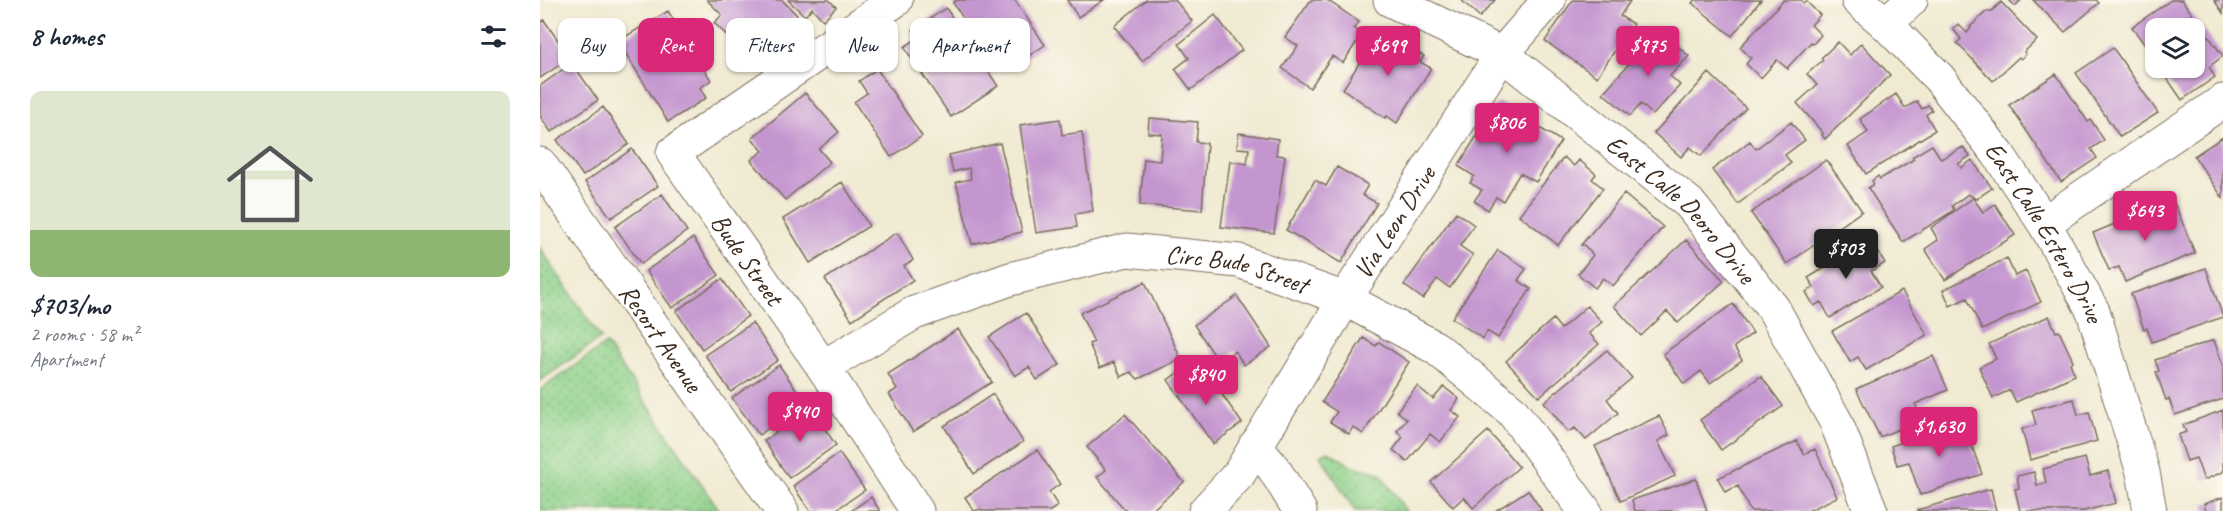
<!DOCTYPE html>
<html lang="en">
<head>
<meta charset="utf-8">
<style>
	:root { --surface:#fff; --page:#f2f2f3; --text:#1f2937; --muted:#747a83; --accent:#db2777 }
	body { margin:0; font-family:Caveat,sans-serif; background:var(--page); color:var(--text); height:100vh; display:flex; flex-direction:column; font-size:22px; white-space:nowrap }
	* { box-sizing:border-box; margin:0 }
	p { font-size:20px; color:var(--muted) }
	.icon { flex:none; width:33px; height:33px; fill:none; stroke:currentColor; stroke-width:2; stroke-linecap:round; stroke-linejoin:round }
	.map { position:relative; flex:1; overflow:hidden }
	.details { display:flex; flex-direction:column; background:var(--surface); width:540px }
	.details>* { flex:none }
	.banner { position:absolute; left:18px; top:18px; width:570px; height:54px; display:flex; gap:12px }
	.fabs { position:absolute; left:1605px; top:18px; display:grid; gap:12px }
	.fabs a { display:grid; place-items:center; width:60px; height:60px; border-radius:12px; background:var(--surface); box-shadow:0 2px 4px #0004; font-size:30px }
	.price { position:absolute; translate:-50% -51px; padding:0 14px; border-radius:6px; background:var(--accent); color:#fff; font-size:20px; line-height:39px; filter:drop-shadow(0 2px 3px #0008) }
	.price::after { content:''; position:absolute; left:50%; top:36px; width:18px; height:14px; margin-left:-9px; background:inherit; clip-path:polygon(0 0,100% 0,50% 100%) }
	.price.current { background:#222; color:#fff }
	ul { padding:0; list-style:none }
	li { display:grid; align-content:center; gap:12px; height:318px; padding:0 30px }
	li span { display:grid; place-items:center; height:186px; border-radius:12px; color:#555 }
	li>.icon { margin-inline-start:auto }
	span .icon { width:108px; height:108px; fill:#fffc; stroke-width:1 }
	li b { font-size:26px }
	h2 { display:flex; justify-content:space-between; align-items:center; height:72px; padding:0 30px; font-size:26px }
	.pill { padding:0 21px; border-radius:12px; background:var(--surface); box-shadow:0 2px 4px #0004; font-size:21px; line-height:54px }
	.pill.current { background:var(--accent); color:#fff }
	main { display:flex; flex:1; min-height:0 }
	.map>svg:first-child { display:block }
	.park { fill:url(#park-dots); stroke:#647e54; stroke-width:1.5 }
	.building { fill:#c496d0 }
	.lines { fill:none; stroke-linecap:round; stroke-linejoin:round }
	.minor-casing { stroke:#7a6d5d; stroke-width:35 }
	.minor { stroke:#fff; stroke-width:33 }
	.labels { text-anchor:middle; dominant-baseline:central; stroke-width:5; stroke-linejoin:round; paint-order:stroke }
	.street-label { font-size:26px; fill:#3b2a1e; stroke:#fbf7ec }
</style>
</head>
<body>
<main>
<section class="details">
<h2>8 homes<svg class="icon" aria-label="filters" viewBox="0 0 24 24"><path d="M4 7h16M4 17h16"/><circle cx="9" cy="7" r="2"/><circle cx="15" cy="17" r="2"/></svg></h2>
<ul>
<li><span style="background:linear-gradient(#dfe7d0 75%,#8fb573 0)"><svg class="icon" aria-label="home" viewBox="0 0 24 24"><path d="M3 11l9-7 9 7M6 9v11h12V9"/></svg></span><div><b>$703/mo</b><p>2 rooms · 58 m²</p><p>Apartment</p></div></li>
</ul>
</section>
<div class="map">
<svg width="1683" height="511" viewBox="0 0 1683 511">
	<defs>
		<pattern id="park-dots" width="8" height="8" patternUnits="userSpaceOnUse" patternTransform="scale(1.5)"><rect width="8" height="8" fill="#8dd18a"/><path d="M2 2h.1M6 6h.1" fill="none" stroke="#74aa70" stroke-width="1.8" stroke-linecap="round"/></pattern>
	</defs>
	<rect width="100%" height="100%" fill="#fbf7ec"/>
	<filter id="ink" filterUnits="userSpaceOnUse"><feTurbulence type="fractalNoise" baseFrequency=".0167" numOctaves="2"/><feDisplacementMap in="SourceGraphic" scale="12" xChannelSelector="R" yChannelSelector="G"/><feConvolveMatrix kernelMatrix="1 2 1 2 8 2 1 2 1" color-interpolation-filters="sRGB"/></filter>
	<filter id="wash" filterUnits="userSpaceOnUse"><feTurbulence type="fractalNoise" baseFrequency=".008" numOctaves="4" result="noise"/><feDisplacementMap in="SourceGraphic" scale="24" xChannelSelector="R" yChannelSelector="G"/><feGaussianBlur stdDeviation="1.35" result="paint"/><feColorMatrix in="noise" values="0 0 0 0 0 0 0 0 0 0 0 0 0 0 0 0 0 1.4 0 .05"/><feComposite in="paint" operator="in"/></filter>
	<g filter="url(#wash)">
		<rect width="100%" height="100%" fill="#f0ead2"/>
		<!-- park -->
		<path class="park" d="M0,248l61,90 -61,43z
			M66,344l114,167h-180v-121z
			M788,451l24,15 28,7 26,38h-51l-35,-56z"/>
		<g id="blocks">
			<!-- building -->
			<path class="building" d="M167,0h75l15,15 -37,37 -9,-10 -8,9 -29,-28 8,-8z
				M248,0h41l7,7 -13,13 -11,-12 -7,8z
				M417,0h58l30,45 -33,22 -10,-14 -11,7 -38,-57z
				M527,0h37l-26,17z
				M606,0h29l17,21 -50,40 -28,-35z
				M771,0h16l32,22 -5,6 8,6 -19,29 -11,-7 -22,32 -28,-20 16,-22 -13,-9z
				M921,0h34l-15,17z
				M1033,0l57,1 -10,15 13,8 -36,53 -52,-36z
				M1155,0h66l-29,36 -40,-33z
				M1244,0h17l3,3 2,-2 14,14 -9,10 10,10 -8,9 -2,-2 -23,25v2l-11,-9 -16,18 -15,-14 5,-6 -11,-11z
				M1469,0h12l-6,6z
				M1493,0h63l3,3 -34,29z
				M1631,0h11l41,56 -14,11 6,10 -33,23 -22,-32h34v-40h-38v33l-24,-34z
				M1674,0h9v13z
				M1461,2l36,38 -13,12 2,2 -5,5 -2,-2 -26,24 -36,-38 4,-4 -8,-10 5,-5 9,9 4,-5 -1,-1 17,-16h5z
				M406,8l52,78 -47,31 -47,-70 14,-9 -5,-8z
				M128,11l43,69 -11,8 6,10 -38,24 -50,-81z
				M675,15l27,35 -51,40 -16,-21 14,-11 -10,-14z
				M4,20l26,38 -30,20v-55z
				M1119,30l30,26 -19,20 10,9 -27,30 -12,-11 -11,12 -27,-23z
				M839,31l45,25 -4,6 11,6 -34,55 -10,-7 -2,2 -42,-29z
				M1298,42l12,13 11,-12 29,32 -65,64 -3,-4 1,-2 -26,-30 20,-18 -10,-11 16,-14 -2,-2z
				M1573,48l45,65 -38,24 -44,-64z
				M32,63l26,37 -47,32 -11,-16v-30z
				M337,69l45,67 -31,21 -37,-55 13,-9 -8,-12z
				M1169,73l37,35 -45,48 -11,-9 -9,10 -27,-24z
				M1516,74l32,48 3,-2 13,20 -13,9 6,9 -36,24 -52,-77z
				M265,93l34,39 -20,17 11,13 -45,38 -34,-40 12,-9 -11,-13z
				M1356,94l9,14 12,-7 5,8 6,-4 4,5 -6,5 9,15 -69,44 -18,-28 20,-14 -8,-13z
				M958,102l63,39 -25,41 -16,-9 -17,28 -7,-4 -8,13 -14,-9 8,-11 -12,-7 4,-7 -16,-10z
				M63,107l26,37 -46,32 -26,-36z
				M609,118l49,4 -2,20 11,1 -5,67 -62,-5 4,-46 16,2 2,-27 -14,-1z
				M520,119l2,16 20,-3 11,79 -18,3 2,13 -41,6 -16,-108z
				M1251,122l14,18 -20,15 6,8 -53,41 -26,-34 38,-29 6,8z
				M699,133l39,6 -2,16 9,1 -11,77 -53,-6 9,-66 17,3 2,-15 -12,-1z
				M1683,137v61l-29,-42z
				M460,143l22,89 -50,12 -16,-62 15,-3 -2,-11 -16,4 -4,-17z
				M1392,145l9,14 22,-12 7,9 -12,8 3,4 11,-8 20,28 -16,11 -8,-5 -16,12 2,3 -4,4 -47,29 -35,-54 6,-4 -2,-3 6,-5 2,3 34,-20 -2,-2z
				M92,149l26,37 -47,32 -26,-36z
				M1024,157l10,9 5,-6 17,14 -4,5 11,9 -45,57 -39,-30z
				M1286,160l36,51 -75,53 -36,-51z
				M797,167l31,18 -6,10 15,8 -36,60 -55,-33 29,-50 11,6z
				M302,182l27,44 -59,37 -27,-44z
				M122,194l25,37 -46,33 -26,-37z
				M1084,194l39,33 -50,59 -10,-8 -8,10 -17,-14 15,-19 -9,-10h-3z
				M1433,198l10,14 12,-8 20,31 -70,45 -20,-31 13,-9 -7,-12z
				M1633,200l22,53 -70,29 -6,-15 -10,3 -16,-37z
				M916,212l18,13 -14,21 13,9 -23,33 -13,-9 -14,20 -19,-14z
				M356,233l2,1 15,26 -9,6 9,14 -61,40 -27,-41z
				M153,238l26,37 -47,33 -26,-37z
				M1146,240l38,41 -46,42 -11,-12 -26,25 -27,-30z
				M1331,240l14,23 -14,8 10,16 -51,31 -9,-16 -7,4 -8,-14 8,-5 -6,-9z
				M958,250l28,19 -8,11 13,9 -33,49 -11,-7 -4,8 -31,-21z
				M1467,258l8,18 11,-5 15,31 -59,28 -15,-32 -17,8 -7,-16z
				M1666,268l17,49 -71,25 -5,-14 -3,1 -13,-35z
				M182,279l26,37 -46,33 -26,-38z
				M605,282l36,77 -43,20 -7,-7 -10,5 -7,-15 -14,6 -11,-24 5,-2 -14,-29z
				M1362,291l25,44 -61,35 -8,-13 -8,5 -18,-31z
				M697,296l34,51 -27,18 -9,-14 -16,11 -25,-37z
				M1193,304l20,29 -19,14 8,13 -32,23 -9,-12 -17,13 -21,-30z
				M1047,306l15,16 -13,11 10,11 -60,53 -33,-36 47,-42 8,10z
				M486,313l34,52 -23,15 -8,-13 -14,9 -26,-39z
				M1509,316l7,16 3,-1 14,30 -3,2 5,12 -59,27 -6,-12 -17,8 -14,-31 17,-8 -7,-15z
				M212,323l26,37 -47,32 -26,-37z
				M418,329l34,53 -79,50 -24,-38 8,-5 -9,-15z
				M823,338l13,8 3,-4 30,20 -46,72 -10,-7 -4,7 -19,-12 7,-10 -15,-10z
				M1674,340l9,26v33l-48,16 -6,-16 -3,1 -10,-28 3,-1 -4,-11z
				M1067,350l25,28 -25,21 11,14 -32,27 -11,-12 -7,4 -24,-30z
				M1393,356l15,34 -33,14 7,15 -42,18 -24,-48z
				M239,365l26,37 -46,33 -27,-37z
				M645,367l16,24 13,-8 28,40 -29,21 -45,-64z
				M1221,376l22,30 -62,44 -21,-30z
				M877,386l16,13 11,-12 15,12 -8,11 9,7 -20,25 -10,-8 -23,28 -14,-12 10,-13 -6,-6 10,-12 -10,-8z
				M453,394l30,48 -49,32 -30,-48z
				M1534,399l4,16 11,-3 8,29 -67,19 -8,-31 14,-4 -4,-15z
				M270,408l26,37 -47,33 -25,-37z
				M1683,410v62l-19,8 -8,-22 -9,3 -9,-26 8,-3 -3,-7z
				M585,414l59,68 -33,29h-25l-29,-34 9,-7 -19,-23z
				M1119,416l10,19 -11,6 17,35 -54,25 -26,-55z
				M1423,421l19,53 -62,21 -11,-33 -12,3 -6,-19z
				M948,431l31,36 -46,41 -9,-11 -11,10 -22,-25z
				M1257,441l7,13 11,-5 22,48 -29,14h-58l-12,-25 -13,6 -7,-14z
				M497,450l23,34 -11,8 9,14 -8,5h-67l-2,-2 -7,2 -9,-14z
				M299,453l26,37 -31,21h-24l-17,-25z
				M1545,458l5,18 18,-5 8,32 -32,8h-64l-5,-22 4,-1 -2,-12 17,-4 3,13 9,-2 -3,-14z
				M1156,479l11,32h-72l-3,-11z
				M1451,489l5,22h-79v-1z
				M988,490l14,21h-47z
				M331,497l9,14h-29z
				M1683,497v14h-17l-2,-7z"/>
		</g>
	</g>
	<g filter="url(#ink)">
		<use href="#blocks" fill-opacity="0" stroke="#7a6d5d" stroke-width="1.5"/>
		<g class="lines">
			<defs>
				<g id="minor">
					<path id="s1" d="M356,0l-223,153 150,214 94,144"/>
					<path id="s2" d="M850,0l112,54 187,149 84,105 63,114 35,89"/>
					<path id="s3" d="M1318,0l28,24 53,54 59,76 46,69 49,88 50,161 7,39"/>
					<path d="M1346,24l25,-24"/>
					<path id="s4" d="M0,164l242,347"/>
					<path d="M1504,223l179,-122"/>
					<path id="s5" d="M283,367l91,-54 96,-34 117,-29 112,11 106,38 91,49 76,63 73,100"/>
					<path d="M715,446l19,23 26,42"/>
					<path id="s6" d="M665,511l34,-37 106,-175 157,-245 47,-54"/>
				</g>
			</defs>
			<!-- minor casing -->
			<use href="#minor" class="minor-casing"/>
			<!-- minor -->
			<use href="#minor" class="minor"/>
		</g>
	</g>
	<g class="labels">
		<!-- street labels -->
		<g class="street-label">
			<text stroke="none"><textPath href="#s2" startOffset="362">East Calle Deoro Drive</textPath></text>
			<text stroke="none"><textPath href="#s6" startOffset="346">Via Leon Drive</textPath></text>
			<text stroke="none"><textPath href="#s3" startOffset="300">East Calle Estero Drive</textPath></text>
			<text stroke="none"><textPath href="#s1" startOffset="400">Bude Street</textPath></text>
			<text stroke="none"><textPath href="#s5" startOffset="440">Circ Bude Street</textPath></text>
			<text stroke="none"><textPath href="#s4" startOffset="212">Resort Avenue</textPath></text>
		</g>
	</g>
</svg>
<div class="fabs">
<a><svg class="icon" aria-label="layers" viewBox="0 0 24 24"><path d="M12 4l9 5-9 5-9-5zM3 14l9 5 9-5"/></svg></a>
</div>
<b class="price" style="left:848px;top:77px">$699</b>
<b class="price" style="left:1108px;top:77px">$975</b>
<b class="price" style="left:967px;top:154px">$806</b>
<b class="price" style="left:1605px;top:242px">$643</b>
<b class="price current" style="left:1306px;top:280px">$703</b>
<b class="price" style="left:666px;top:406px">$840</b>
<b class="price" style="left:260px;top:443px">$940</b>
<b class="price" style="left:1399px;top:458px">$1,630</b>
<div class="banner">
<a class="pill">Buy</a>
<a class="pill current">Rent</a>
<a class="pill">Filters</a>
<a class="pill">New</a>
<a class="pill">Apartment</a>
</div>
</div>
</main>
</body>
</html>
